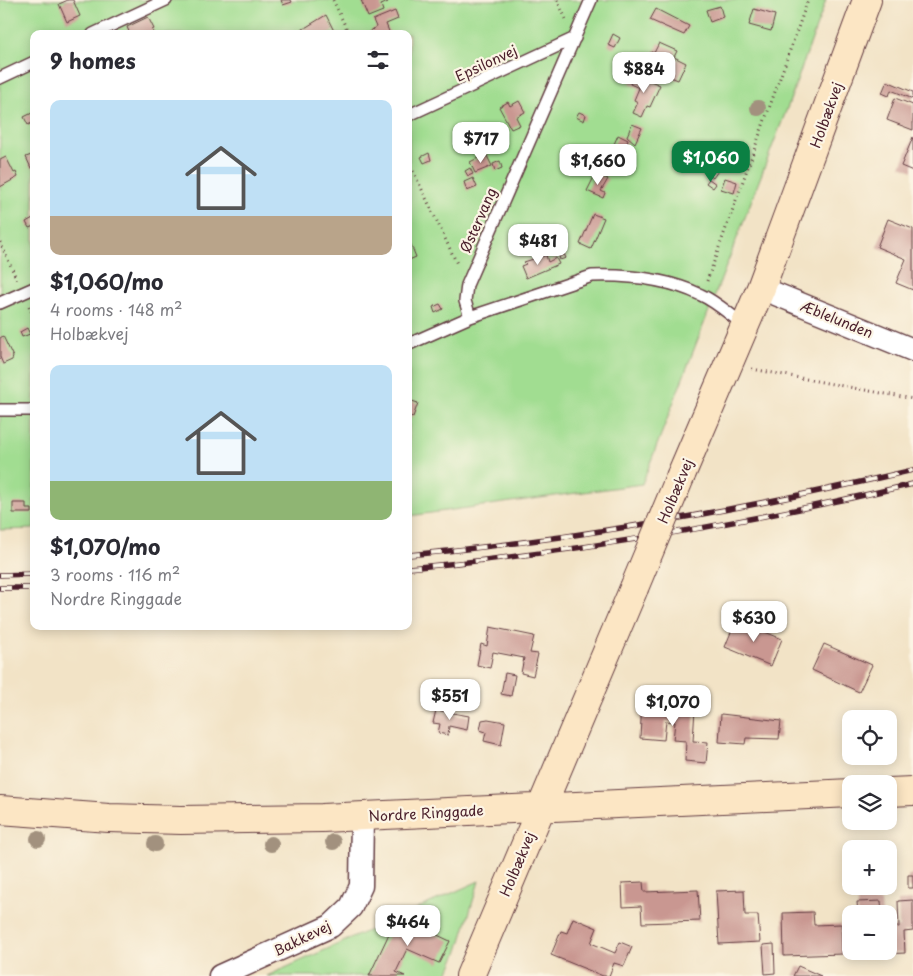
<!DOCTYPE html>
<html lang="en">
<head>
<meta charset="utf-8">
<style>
	:root { --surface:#fff; --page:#f2f2f3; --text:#2b2b33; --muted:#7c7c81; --accent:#0b8043 }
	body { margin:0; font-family:"Playpen Sans",sans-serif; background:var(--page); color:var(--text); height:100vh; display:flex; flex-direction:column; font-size:19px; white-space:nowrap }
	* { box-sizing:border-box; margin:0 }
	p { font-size:16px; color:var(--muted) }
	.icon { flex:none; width:28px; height:28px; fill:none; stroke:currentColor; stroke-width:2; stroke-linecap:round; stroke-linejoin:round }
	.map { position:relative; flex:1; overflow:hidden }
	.sheet { position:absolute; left:30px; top:30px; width:382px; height:600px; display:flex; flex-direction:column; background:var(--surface); border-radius:10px; box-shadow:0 2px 12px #0003 }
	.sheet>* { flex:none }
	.fabs { position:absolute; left:842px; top:710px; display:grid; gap:10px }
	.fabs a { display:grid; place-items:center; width:55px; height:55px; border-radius:10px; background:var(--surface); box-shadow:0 2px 12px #0003; font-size:25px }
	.price { position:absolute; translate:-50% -42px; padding:0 11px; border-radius:10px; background:#fff; color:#222; font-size:16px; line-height:32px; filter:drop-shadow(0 1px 2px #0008) }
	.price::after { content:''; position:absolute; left:50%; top:30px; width:15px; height:11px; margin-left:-8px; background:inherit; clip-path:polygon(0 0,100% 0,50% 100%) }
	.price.active { background:var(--accent); color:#fff }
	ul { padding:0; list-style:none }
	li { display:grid; align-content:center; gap:10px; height:265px; padding:0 20px }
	li span { display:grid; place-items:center; height:155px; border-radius:10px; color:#555 }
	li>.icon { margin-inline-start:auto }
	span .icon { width:90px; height:90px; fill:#fffc; stroke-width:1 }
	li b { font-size:21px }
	h2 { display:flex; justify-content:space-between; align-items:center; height:60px; padding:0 20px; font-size:21px }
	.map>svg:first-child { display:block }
	.green { fill:#a1dd91; stroke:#767e5e }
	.building { fill:#c99791 }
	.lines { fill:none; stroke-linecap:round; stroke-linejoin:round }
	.lane-casing { stroke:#633c42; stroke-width:14 }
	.street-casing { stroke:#633c42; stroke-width:25 }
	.secondary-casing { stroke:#633c42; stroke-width:30 }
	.path { stroke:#633c42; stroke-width:3; stroke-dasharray:1 4; stroke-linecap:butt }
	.lane { stroke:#fff; stroke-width:11 }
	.street { stroke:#fff; stroke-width:22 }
	.secondary { stroke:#fce6c4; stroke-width:28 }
	.rail-casing { stroke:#4a1f2b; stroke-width:5.5 }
	.rail { stroke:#fcf5e5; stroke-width:4; stroke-dasharray:11; stroke-linecap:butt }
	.secondary-bridge-casing { stroke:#633c42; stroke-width:30; stroke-linecap:butt }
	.secondary-bridge { stroke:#fce6c4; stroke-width:28 }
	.tree { fill:#a2917e }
	.labels { text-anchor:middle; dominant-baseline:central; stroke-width:4.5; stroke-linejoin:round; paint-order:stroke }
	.street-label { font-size:14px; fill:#4a1f2b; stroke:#fcf5e5 }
</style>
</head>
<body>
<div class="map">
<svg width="913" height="976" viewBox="0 0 913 976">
	<rect width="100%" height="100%" fill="#fcf5e5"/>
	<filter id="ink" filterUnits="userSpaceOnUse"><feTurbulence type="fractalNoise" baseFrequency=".02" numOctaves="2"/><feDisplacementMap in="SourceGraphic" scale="10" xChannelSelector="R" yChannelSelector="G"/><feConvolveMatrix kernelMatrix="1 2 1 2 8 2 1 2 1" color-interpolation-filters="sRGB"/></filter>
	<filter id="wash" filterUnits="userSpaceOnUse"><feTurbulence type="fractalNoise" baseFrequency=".0096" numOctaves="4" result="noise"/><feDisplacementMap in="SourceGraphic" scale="20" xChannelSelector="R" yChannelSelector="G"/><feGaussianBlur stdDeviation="1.12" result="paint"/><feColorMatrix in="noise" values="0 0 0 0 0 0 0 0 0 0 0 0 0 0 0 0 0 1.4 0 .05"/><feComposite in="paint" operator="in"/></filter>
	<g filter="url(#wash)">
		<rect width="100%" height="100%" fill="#f2e3c6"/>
		<!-- green -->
		<path class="green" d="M0,0h826l-38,106 -146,378 -233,32v-482h-375v495l-34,1z
			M479,881l-21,70 -11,25h-180z"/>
		<g id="blocks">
			<!-- building -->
			<path class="building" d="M68,0h5l7,16 -13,6 -8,-18z
				M281,0h10l1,2 -9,3z
				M361,0h26l1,2 -7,3 2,6 -15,6z
				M720,6l3,11 -13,5 -4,-12z
				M656,9l33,17 -5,9 -34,-15z
				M754,9l21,6 -4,16 -22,-6z
				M395,11l3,8 -12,5 4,10h-24l10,-7 -3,-7z
				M326,15l8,16 -7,3h-32z
				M148,17l6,12 -2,1 2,4h-24l-3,-7z
				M613,34l7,4 -5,10 -7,-3z
				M659,43l18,8 -3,6 12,6 -8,17 -10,-4 -1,2 -23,-10 7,-16 3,1z
				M634,74l26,11 -10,22 -3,-1 -5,11 -9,-4 5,-11 -4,-2 5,-12 -9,-4z
				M887,81l26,11v7l-22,-9 -2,6 -7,-3z
				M895,98l18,7v25l-26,-10z
				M519,101l6,11 -9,5 4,8 -9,4 -12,-22 9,-5 2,4z
				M34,112v10l-6,3 -4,-8z
				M579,112l7,3 -2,6 -8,-4z
				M632,124l10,4 -7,15 -8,-7z
				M618,135l10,5 -3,8 6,3 -3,7 -17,-7z
				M913,137v34l-12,-5z
				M429,153l2,7 -7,3 -3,-6z
				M34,154v13l-3,1 -5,-11z
				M486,154l6,12 -17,7 -5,-11z
				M6,157l8,16 2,-1 2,5 -18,10v-27z
				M500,161l2,7 -7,3 -2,-7z
				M712,167l6,4 -5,7 -5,-4z
				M470,168l3,6 -5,2 -3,-5z
				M596,173l12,6 -7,12 4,2 -2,5 -16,-7z
				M473,178l4,9 -10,4 -3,-9z
				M725,178l12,4 -3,11 -13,-4z
				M709,179l7,5 -3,4 -7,-5z
				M593,214l11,4 -13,31 -11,-5z
				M33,218l1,8 -5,2 -3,-6z
				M888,219l25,10v61l-17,-7 10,-24 -29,-12z
				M409,240l7,17 -7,3z
				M564,254l2,4 -6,2 -1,-4z
				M546,255l2,7 8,-4 3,6 -33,14 -5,-12 5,-2 -2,-2z
				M440,304l3,5 -8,4 -2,-6z
				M27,328l3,6 -8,3 -2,-5z
				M3,336l10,21 -1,3 -9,4 -3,-7v-19z
				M409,400l9,3 -5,14 -4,-1z
				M13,503h13v6h6v4h-19z
				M736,620l46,19 -11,27 -46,-19z
				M490,627l44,9 -4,17 8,1 -5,22 -12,-3 3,-15 -31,-6 -3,16 -13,-3 4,-21 6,2z
				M824,644l48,21 -13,27 -47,-22z
				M505,673l10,2 -4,21 -10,-2z
				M642,701l26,1 -1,4 28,2 -2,33 15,1 -2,21 -21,-2 1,-20 -13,-1 2,-18 -9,-1 -2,19 -24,-2z
				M436,710l33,6 -2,14 -18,-4 -1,9 -10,-2 2,-9 -7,-1z
				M721,714l60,7 -2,18 -33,-1 -1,6 -26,-2z
				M488,719l17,3 -4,23 -17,-4 2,-9 -6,-2 2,-10z
				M908,875h5v13h-5z
				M643,882l1,10 54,-2 2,31 -58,2 -1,-17 -18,1 -1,-24z
				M744,890l1,25h13l2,27 -41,2 -3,-53z
				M913,900v31l-9,1 1,21 -45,2v-4h29v-23l10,-1 -1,-26z
				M881,901l1,13h-24l-1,-12z
				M813,912l1,13 27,-1 1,30 -58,2 -1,-43z
				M397,917l25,11 3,-6 9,4 -3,6 19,9 -11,22 -32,-14 -11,23 9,4h-36z
				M573,918l24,10 -6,15 24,10 5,-11 12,5 -8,19 -10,-3 -5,13h-6l-52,-21 10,-24 6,2z
				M774,944l1,29 -10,1 -2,-29z
				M798,966l23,10h-28z"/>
		</g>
	</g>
	<g filter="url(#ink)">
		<use href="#blocks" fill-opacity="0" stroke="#633c42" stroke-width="1"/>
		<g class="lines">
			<defs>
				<path id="lane" d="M93,34l73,-34
					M0,78l34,-16
					M409,115l166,-77
					M0,303l34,-15
					M470,317l-5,-16 2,-16 124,-285
					M409,344l61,-27 122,-41c36,-1 76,3 109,19 16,7 30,21 44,30
					M0,410h34"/>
				<path id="street" d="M761,288l152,62
					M220,976l111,-50 20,-19 10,-21 1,-69"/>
				<path id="secondary" d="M681,475l80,-187 106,-288
					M889,792l24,-1
					M0,810l109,8 72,2 141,-2 529,-25
					M470,976l164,-388"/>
			</defs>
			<!-- lane casing -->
			<use href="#lane" class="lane-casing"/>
			<!-- street casing -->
			<use href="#street" class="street-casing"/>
			<!-- secondary casing -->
			<use href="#secondary" class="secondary-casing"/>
			<!-- path -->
			<path class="path" d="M333,0l16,34
				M557,0l9,19
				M409,162l49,104
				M0,242l17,38
				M707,281l101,-281
				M29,306l5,11
				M752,369l161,30"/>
			<!-- lane -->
			<use href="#lane" class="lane"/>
			<!-- street -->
			<use href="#street" class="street"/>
			<!-- secondary -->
			<use href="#secondary" class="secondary"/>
			<defs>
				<path id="rail" d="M409,555c169,-16 338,-46 504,-85
					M409,568c169,-16 338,-45 504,-84
					M0,575l34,-1
					M0,588h34"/>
			</defs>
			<!-- rail casing -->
			<use href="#rail" class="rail-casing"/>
			<!-- rail -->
			<use href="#rail" class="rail"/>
			<defs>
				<path id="secondary-bridge" d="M634,588l47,-113"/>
			</defs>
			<!-- secondary-bridge casing -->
			<use href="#secondary-bridge" class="secondary-bridge-casing"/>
			<!-- secondary-bridge -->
			<use href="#secondary-bridge" class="secondary-bridge"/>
		</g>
		<!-- trees -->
		<g class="tree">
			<circle cx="758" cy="108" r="8"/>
			<circle cx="38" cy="839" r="8"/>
			<circle cx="333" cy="842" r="8"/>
			<circle cx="155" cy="844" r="8"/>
			<circle cx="271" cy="844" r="8"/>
		</g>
	</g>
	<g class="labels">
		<!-- street labels -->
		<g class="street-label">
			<text transform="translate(486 63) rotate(-25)">Epsilonvej</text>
			<text transform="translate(826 115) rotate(-70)">Holbækvej</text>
			<text transform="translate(478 220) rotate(-66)">Østervang</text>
			<text transform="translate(837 319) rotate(22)">Æblelunden</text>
			<text transform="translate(675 491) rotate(-67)">Holbækvej</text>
			<text transform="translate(426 813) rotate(-3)">Nordre Ringgade</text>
			<text transform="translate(517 864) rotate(-67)">Holbækvej</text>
			<text transform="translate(302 938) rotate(-26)">Bakkevej</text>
		</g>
	</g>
</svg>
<div class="fabs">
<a><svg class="icon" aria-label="locate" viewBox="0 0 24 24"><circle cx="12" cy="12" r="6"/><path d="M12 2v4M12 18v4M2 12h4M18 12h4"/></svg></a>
<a><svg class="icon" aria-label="layers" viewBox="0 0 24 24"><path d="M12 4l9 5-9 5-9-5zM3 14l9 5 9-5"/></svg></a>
<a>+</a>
<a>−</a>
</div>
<b class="price" style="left:644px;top:94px">$884</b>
<b class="price" style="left:481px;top:164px">$717</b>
<b class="price active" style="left:711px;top:183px">$1,060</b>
<b class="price" style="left:598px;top:186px">$1,660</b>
<b class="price" style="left:538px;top:266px">$481</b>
<b class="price" style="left:754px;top:643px">$630</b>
<b class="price" style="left:450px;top:721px">$551</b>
<b class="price" style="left:673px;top:727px">$1,070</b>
<b class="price" style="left:408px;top:947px">$464</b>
<section class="sheet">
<h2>9 homes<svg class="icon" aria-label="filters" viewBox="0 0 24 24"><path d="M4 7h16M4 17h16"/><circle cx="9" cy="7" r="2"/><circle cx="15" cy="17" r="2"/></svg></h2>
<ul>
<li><span style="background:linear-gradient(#bfe0f5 75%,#b9a48a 0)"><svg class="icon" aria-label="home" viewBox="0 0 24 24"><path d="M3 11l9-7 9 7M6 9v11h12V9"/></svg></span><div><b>$1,060/mo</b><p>4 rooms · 148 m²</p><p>Holbækvej</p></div></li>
<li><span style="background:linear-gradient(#bfe0f5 75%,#8fb573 0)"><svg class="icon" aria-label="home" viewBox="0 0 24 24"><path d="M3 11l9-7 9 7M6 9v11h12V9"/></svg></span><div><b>$1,070/mo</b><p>3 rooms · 116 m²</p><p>Nordre Ringgade</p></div></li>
</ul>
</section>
</div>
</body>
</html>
